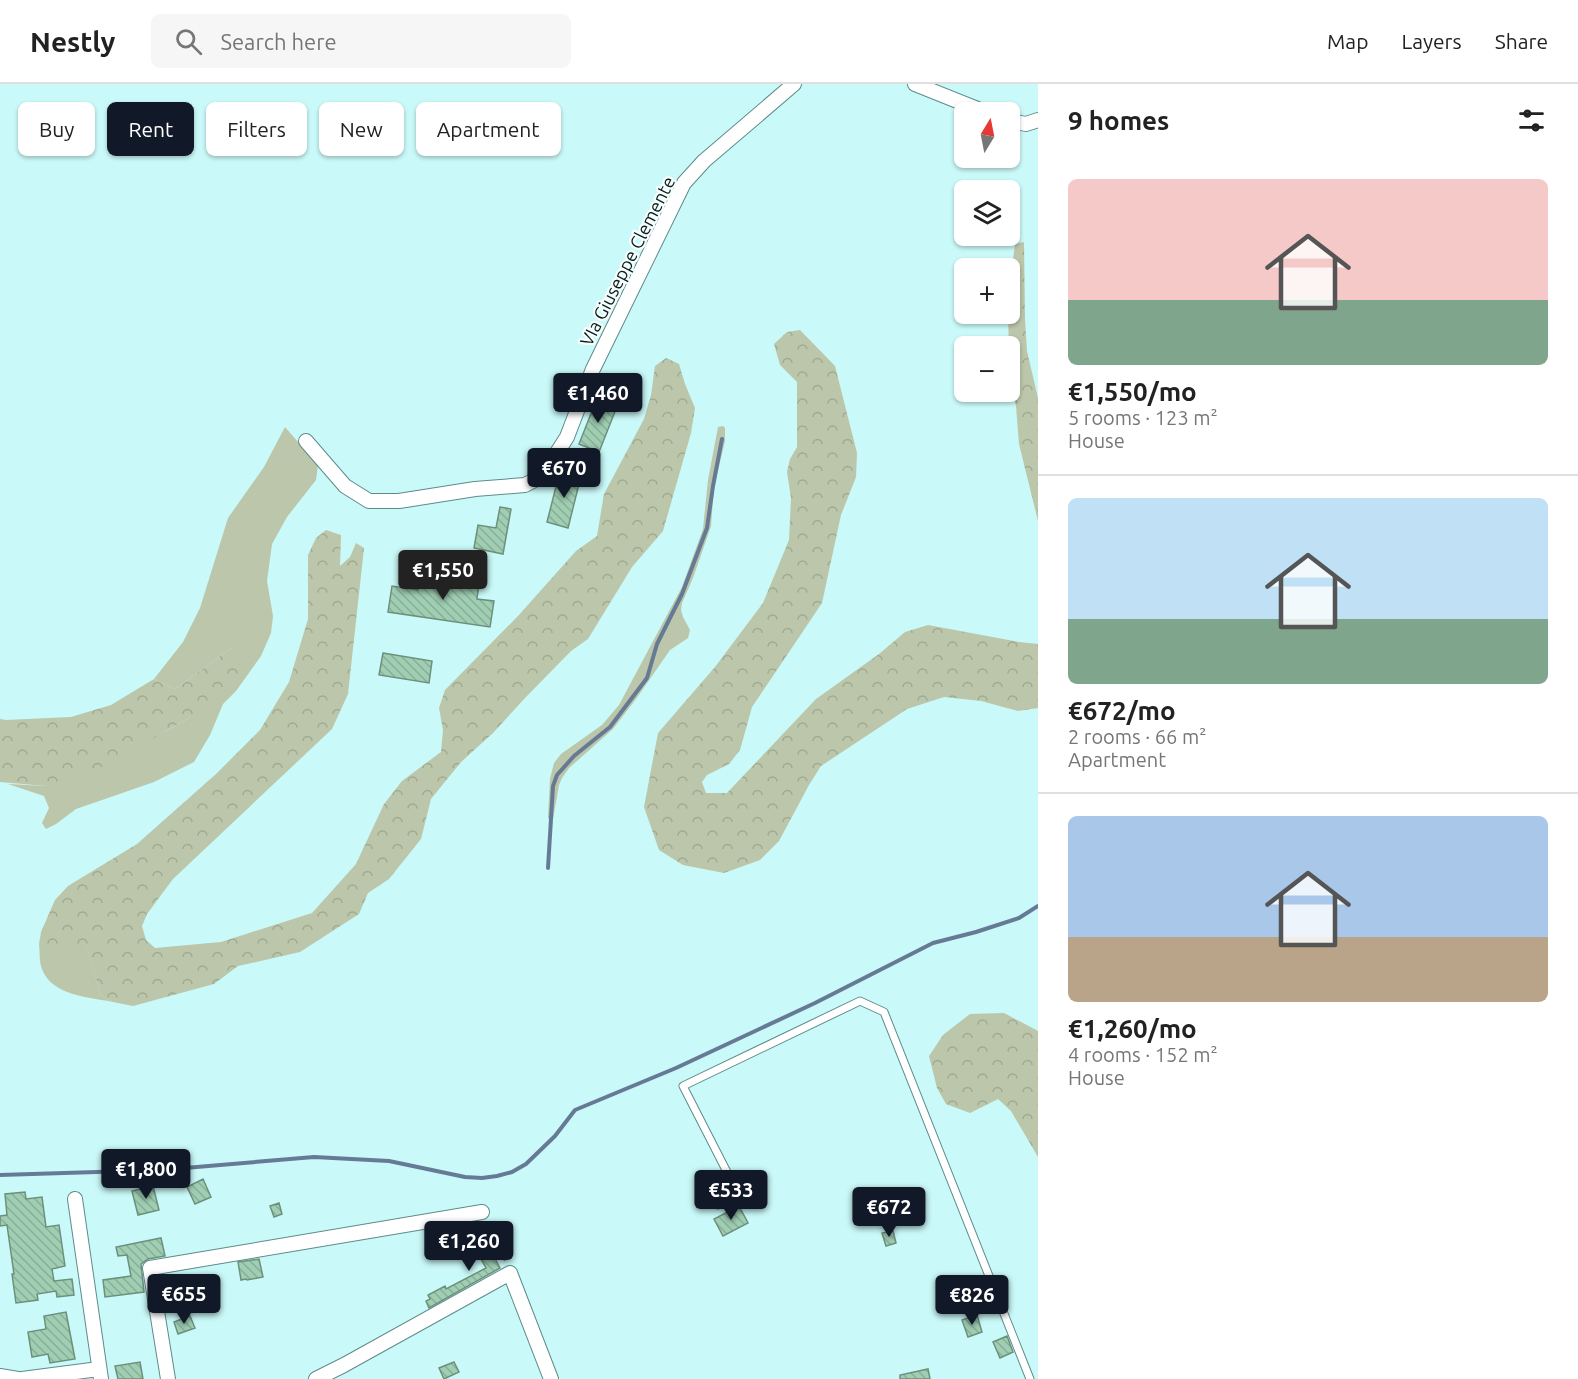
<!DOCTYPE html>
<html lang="en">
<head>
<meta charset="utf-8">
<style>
	:root { --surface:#fff; --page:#f6f6f6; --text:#222; --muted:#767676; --line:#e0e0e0; --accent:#111827 }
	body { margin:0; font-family:Ubuntu,sans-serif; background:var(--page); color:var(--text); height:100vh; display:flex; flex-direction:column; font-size:22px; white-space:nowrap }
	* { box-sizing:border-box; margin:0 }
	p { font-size:20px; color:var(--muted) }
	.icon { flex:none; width:33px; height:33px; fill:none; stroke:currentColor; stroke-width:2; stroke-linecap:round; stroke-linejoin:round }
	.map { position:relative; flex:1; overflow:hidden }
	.sheet { display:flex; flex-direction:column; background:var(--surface); width:540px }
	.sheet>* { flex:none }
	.hud { position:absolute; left:18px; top:18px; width:570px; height:54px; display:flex; gap:12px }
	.needle { width:39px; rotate:10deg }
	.fabs { position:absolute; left:954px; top:18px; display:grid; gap:12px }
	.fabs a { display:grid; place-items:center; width:66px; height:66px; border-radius:9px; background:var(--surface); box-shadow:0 2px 4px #0004; font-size:30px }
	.price { position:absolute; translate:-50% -51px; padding:0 14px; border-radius:6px; background:var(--accent); color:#fff; font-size:20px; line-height:39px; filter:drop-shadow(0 2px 3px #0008) }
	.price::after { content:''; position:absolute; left:50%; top:36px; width:18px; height:14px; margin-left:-9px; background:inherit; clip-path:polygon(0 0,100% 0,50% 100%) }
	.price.active { background:#222; color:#fff }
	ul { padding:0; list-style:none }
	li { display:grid; align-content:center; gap:12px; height:318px; padding:0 30px }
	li+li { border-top:2px solid var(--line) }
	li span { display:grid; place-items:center; height:186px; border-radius:9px; color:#555 }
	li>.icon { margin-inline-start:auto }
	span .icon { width:108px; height:108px; fill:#fffc; stroke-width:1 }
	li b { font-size:26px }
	h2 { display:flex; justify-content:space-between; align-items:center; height:72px; padding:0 30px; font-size:26px }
	.tag { padding:0 21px; border-radius:9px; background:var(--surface); box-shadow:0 2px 4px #0004; font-size:21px; line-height:54px }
	.tag.active { background:var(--accent); color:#fff }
	header { display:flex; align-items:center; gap:36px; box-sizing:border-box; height:84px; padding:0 30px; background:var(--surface); border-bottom:2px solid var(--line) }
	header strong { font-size:28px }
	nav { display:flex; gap:33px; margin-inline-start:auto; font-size:21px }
	.search { width:420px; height:54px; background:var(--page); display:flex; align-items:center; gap:15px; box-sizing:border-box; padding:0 21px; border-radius:9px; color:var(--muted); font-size:22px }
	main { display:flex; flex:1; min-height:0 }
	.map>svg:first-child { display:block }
	.grass { fill:#bbc6aa }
	.forest { fill:url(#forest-crowns) }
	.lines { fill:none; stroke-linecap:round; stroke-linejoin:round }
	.stream { stroke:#667a95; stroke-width:4 }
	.building { fill:url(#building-back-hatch); stroke:#6d907c; stroke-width:1.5 }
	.lane-casing { stroke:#5e8b89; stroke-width:9 }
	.street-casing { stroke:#5e8b89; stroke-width:16 }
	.path { stroke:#83a8a8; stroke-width:2; stroke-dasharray:4.5 3; stroke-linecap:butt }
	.lane { stroke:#fff; stroke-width:7 }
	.street { stroke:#fff; stroke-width:14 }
	.labels { text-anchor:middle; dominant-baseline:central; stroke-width:4.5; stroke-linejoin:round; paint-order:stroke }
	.street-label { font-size:18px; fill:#091b1b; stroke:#f5fefd }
</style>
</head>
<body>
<header>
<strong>Nestly</strong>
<div class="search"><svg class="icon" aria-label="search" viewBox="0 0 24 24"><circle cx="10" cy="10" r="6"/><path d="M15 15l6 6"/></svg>Search here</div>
<nav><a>Map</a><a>Layers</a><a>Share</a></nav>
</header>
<main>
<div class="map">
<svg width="1038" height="1295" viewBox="0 0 1038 1295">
	<defs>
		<pattern id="forest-crowns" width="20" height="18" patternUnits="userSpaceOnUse" patternTransform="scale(1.5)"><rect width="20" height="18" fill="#bbc6aa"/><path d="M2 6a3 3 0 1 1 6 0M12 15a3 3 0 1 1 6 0" fill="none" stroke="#9faa92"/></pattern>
		<pattern id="building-back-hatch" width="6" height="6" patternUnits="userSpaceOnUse" patternTransform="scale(1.5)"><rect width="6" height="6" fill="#9fceb3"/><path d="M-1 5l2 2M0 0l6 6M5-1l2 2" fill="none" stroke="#88b099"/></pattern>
	</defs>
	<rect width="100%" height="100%" fill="#c9f9f8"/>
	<!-- grass -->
	<path class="grass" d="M723,342l2,2v13l-11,46 -3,39 -18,52 -11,25 -1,7 2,7 7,13 -2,8 -18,12 -34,49 -23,30 -44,39 -7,10 -3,7 -6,34 -3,1 -2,-2 2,-39 4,-16 7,-9 41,-29 17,-20 63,-118 21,-58 5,-49 10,-53z
		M285,343l33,38 -2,15 -29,37 -15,27 -5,37 6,35 -2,17 -10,23 -25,35 -13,13 -13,31 -16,27 -40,20 -78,27 -20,15 -10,5 -4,-6 7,-15 -5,-12 -36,-12 38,2 122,-56 21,-12 44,-71 -58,42 -21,-10 29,-37 17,-34 28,-90 36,-51z
		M39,860h47l15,51 12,7c-24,-5 -61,-6 -71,-33 -3,-7 -2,-17 -3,-25z"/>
	<!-- forest -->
	<path class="forest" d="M1024,158l1,77 2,32 11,47v123l-19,-77 -3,-38 -6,-19 -2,-73h2v-31l5,-39z
		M800,246l35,36 22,87 -1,24 -15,38 -19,88 -70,104 -12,43 -11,14 -22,11 -5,7 4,11h21l89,-94 63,-45 26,-22 23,-7 91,17 19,2v64l-20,3 -37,-10 -37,-4 -37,12 -86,57 -12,19 -30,56 -19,19 -36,13 -41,-8 -24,-15 -15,-43 14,-74 57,-66 48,-64 26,-63 2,-42 -4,-26 3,-13 7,-12v-65l-17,-17 -6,-21 13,-12z
		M666,274l13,6 6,20 10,24 -4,25 -28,98 -31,36 -44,72 -17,12 -46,47 -32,35 -32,29 -30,37 -10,40 -32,40 -21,14 -9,21 -59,38 -62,14 -24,18 -81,22 -20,-4 -12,-7 -15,-50 -47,-1 2,-12 14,-32 13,-14 69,-42 79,-70 44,-44 29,-48 19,-63v-64l8,-17 10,-8 15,5 -1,31 10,-9 6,-14 8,5 -16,146 -16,35 -159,150 -26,35 -5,12 4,14 9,8 66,-6 91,-29 44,-49 28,-60 18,-23 39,-29 2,-22 -4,-22 6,-18 73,-74 58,-65 21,-15 7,-42 40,-75 7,-24 4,-29z
		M233,563l10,5 -8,31 -46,35 -89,50 -54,18 -46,-4v-63l6,1 65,-3 40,-12 43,-26 21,10z
		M1004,929l34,18v126l-27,-46 -13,-12 -28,14 -24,-9 -9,-16 -8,-32 14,-21 27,-21z"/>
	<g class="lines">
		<!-- stream -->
		<path class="stream" d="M548,784l5,-82 4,-11 17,-19 36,-29 37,-49 10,-34 25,-50 25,-66 6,-42 9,-47
			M0,1091l161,-5 153,-13 75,4 76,16 17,1 15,-2 15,-4 14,-8 29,-28 20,-26 101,-42 139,-65 118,-60 43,-11 43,-14 19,-12"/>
	</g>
	<!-- building -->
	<path class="building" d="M598,312l20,8 -19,48 -20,-8z
		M560,387l21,5 -13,52 -21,-6z
		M500,423l11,2 -8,45 -29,-6 4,-23 18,3z
		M420,490l59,9 -2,16 17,2 -4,26 -102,-15 4,-26 26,4z
		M383,569l49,8 -3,22 -50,-8z
		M203,1095l8,18 -16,7 -8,-17z
		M153,1102l6,24 -21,5 -6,-24z
		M25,1108l1,7 16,-2 4,30 13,-2 6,41 -13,3 2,12 18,-2 2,16 -17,2 -1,-6 -19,3 1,6 -22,3 -4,-29h2l-7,-49 -7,1v-10l7,-1 -2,-21z
		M279,1119l3,11 -8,3 -4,-11z
		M739,1122l9,17 -25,13 -9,-17z
		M484,1146l5,14h-2l13,24 -71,40 -3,-7 4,-2 -2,-4 17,-9 1,3 40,-21 -13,-23 4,-1 -3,-10z
		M893,1147l3,12 -10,3 -4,-13z
		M161,1154l4,18 -17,3 -7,5 3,28 -39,5 -2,-17 28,-4 -4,-21 -9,1 -2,-9z
		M259,1175l4,18 -16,3 -1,-1 -5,1 -3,-18z
		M66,1228l9,47 -25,4 -2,-9 -16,3 -4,-25 18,-3 -2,-13z
		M977,1231l5,17 -14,5 -6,-17z
		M190,1232l5,12 -17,6 -4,-12z
		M1007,1252l6,16 -13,6 -7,-16z
		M140,1278l3,17h-25l-3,-13z
		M454,1278l5,10 -15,7 -5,-11z
		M928,1285l2,10h-30v-4z"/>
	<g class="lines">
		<defs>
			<path id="lane" d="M718,1121c13,-10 13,-18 9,-33l-44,-86 177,-85 24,11 146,367"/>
			<path id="street" d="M915,0l70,28
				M1010,37l16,3 12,-4
				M306,357l39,45 24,15h30l76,-12 50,-4 17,-9 25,-39 26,-68 91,-186 20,-22 90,-77
				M75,1115l26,180
				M0,1292l18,3
				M22,1295l77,-10
				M168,1295l-18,-111 332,-56
				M316,1295l28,-14 166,-92 41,106"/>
		</defs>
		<!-- lane casing -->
		<use href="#lane" class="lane-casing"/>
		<!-- street casing -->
		<use href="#street" class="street-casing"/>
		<!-- path -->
		<path class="path" d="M487,1139l18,38"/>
		<!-- lane -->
		<use href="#lane" class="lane"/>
		<!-- street -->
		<use href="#street" class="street"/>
	</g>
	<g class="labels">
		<!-- street labels -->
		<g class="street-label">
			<text transform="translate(627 177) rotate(-63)">VIa Giuseppe Clemente</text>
		</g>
	</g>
</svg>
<div class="fabs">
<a><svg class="needle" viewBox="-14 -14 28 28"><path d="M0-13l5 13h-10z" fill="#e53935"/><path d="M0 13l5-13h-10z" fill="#767676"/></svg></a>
<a><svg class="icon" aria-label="layers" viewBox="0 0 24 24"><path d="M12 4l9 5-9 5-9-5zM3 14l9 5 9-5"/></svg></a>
<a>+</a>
<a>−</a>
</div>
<b class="price" style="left:598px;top:340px">€1,460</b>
<b class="price" style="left:564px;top:415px">€670</b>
<b class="price active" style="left:443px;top:517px">€1,550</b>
<b class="price" style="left:146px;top:1116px">€1,800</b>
<b class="price" style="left:731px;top:1137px">€533</b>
<b class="price" style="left:889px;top:1154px">€672</b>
<b class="price" style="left:469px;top:1188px">€1,260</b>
<b class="price" style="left:184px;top:1241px">€655</b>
<b class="price" style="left:972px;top:1242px">€826</b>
<div class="hud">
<a class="tag">Buy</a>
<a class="tag active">Rent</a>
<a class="tag">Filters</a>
<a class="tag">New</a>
<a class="tag">Apartment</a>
</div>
</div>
<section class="sheet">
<h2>9 homes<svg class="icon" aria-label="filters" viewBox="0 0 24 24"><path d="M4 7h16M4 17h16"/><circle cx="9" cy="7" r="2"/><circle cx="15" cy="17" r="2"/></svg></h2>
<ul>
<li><span style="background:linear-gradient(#f6c9c9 65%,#7fa58c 0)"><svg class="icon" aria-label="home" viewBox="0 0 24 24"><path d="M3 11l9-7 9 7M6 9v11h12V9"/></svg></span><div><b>€1,550/mo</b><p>5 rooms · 123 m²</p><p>House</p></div></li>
<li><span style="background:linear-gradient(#bfe0f5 65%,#7fa58c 0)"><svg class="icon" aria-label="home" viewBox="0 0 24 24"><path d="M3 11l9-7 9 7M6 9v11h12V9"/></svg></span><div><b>€672/mo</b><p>2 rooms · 66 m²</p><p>Apartment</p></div></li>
<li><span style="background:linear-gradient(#a9c7e8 65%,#b9a48a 0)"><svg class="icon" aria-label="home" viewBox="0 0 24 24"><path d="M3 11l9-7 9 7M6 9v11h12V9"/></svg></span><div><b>€1,260/mo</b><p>4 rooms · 152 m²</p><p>House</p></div></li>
</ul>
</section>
</main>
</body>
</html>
